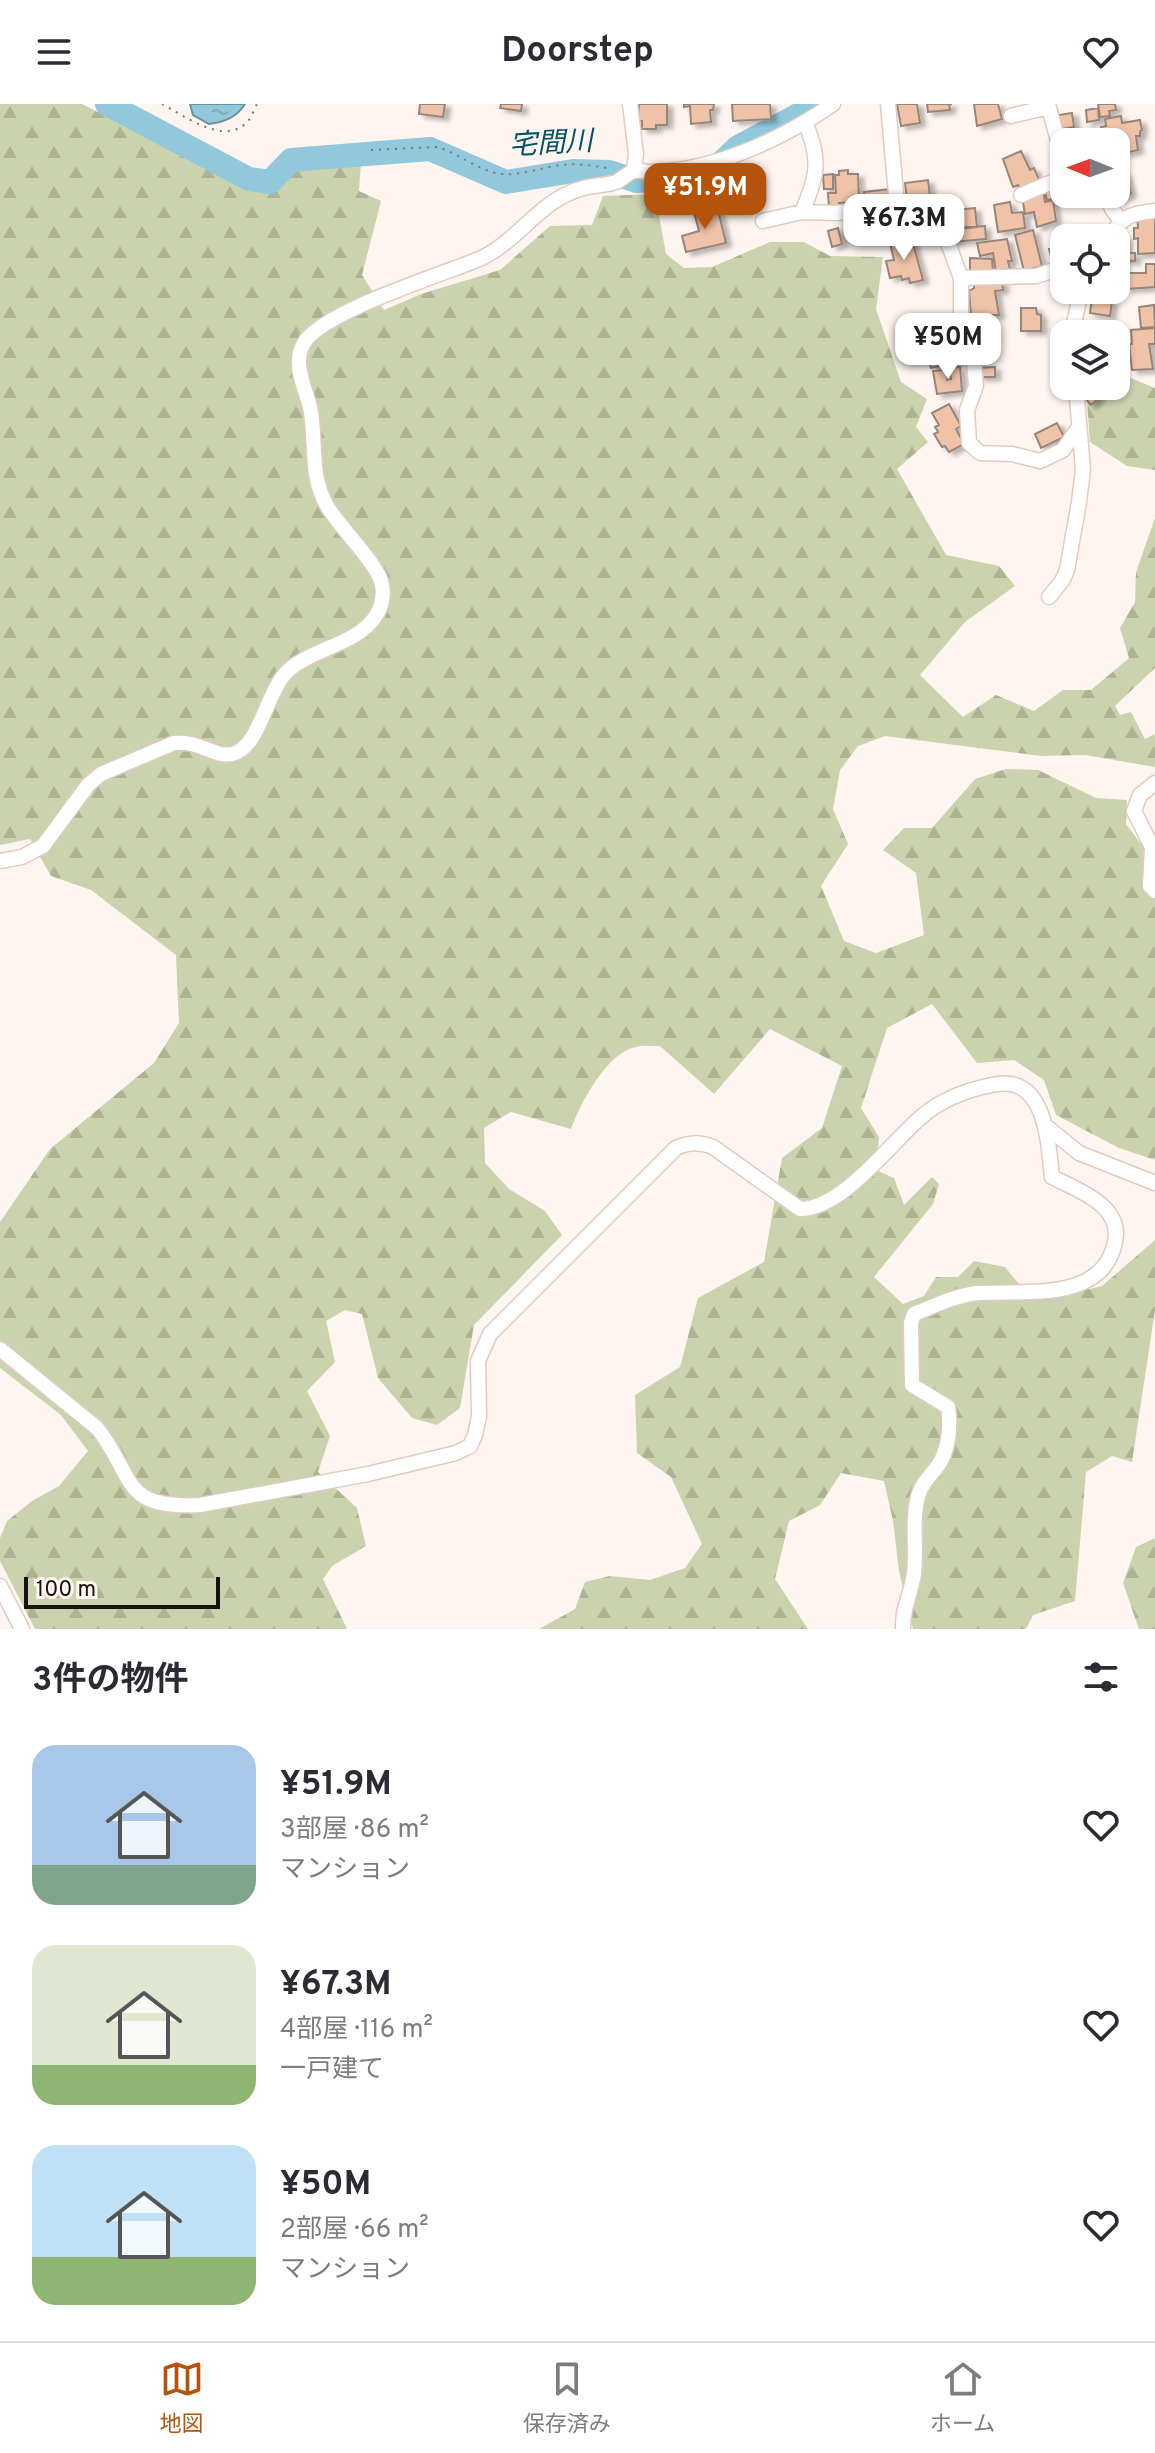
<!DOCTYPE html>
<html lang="ja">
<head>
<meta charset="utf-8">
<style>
	:root { --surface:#fff; --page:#f2f2f3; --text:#2b2b33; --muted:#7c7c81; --line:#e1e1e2; --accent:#b45309 }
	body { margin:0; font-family:Overpass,"Noto Sans JP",sans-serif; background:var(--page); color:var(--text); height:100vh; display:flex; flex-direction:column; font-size:30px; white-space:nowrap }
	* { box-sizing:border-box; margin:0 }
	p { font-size:26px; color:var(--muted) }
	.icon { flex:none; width:44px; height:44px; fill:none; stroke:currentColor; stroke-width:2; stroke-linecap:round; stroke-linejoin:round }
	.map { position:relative; height:1525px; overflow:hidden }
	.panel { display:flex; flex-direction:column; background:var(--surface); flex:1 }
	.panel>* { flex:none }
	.needle { width:52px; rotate:271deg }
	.fabs { position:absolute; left:1050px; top:24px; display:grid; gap:16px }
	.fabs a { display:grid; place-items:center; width:80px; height:80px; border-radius:16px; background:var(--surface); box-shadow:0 2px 6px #0004; font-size:40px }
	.scale { position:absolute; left:24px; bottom:20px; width:196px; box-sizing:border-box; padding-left:8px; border:4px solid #18110d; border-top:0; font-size:22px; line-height:28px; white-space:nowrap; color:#18110d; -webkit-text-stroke:6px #fef5f0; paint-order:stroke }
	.price { position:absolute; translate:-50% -68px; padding:0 18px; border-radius:16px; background:#fff; color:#222; font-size:26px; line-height:52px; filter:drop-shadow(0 2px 4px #0008) }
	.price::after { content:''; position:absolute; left:50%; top:48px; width:24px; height:18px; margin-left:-12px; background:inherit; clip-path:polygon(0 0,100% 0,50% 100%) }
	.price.active { background:var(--accent); color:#fff }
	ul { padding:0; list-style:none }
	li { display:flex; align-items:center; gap:24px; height:200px; padding:0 32px }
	li span { display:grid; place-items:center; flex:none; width:224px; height:160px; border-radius:24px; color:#555 }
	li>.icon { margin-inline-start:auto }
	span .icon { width:96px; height:96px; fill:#fffc; stroke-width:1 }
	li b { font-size:34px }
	h2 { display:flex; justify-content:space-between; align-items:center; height:96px; padding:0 32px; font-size:34px }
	header { display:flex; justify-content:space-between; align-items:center; height:104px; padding:0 32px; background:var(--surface); font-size:36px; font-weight:700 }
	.tab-bar { display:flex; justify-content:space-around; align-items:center; height:112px; border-top:2px solid var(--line); background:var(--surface); font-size:22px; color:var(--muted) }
	.tab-bar a { display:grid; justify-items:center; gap:4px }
	.tab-bar .active { color:var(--accent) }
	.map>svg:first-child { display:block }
	.forest { fill:url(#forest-firs) }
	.water { fill:url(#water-ripples); stroke:#6d919d; stroke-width:2 }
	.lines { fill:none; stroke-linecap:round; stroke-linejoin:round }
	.river { stroke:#91c8db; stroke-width:24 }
	.building { fill:#f0c3a9; stroke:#98857a; stroke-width:2; filter:url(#shadow) }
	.minor-casing { stroke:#dfcbbf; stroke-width:17 }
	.path { stroke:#807874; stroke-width:2; stroke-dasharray:2 6; stroke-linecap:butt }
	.minor { stroke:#fff; stroke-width:14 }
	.labels { text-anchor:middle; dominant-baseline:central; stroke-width:7; stroke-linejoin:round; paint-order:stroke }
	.water-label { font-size:28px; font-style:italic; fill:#045468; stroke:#fef5f0 }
</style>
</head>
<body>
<header><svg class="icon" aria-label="menu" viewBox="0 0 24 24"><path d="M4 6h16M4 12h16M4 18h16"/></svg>Doorstep<svg class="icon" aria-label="heart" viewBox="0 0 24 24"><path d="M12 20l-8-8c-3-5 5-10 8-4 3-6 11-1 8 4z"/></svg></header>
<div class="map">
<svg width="1155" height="1525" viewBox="0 0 1155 1525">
	<defs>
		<pattern id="forest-firs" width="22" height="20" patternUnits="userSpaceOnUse" patternTransform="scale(2)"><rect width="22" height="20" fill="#cbd2ae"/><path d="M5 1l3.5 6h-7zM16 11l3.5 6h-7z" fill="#aeb394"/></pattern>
		<pattern id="water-ripples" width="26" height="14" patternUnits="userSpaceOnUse" patternTransform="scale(2)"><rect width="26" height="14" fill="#91c8db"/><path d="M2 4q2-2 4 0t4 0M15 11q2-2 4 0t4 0" fill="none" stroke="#7cabbb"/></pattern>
		<filter id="shadow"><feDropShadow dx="5.5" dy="3.5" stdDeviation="2" flood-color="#0004"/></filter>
	</defs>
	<rect width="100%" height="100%" fill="#fef5f0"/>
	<!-- forest -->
	<path class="forest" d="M0,0h82l167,85h23l25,-24 64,-4 -2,30 22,10 -19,74 22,35 37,-16 79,-24 50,-44 42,-1 11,-29 52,-2 11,60 18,14 28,-1 58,-25h34l26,14 53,1 -7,52 25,73 26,17 -11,28 12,15 -31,27 49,86 53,11 16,20 -50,36 -45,53 43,42 33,-22 38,16 29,-21h28l38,-32 -9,-30 15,-26 1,-30 19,-54v150l-40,38 5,9 11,-3 14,27 10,-5v33l-70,-12 -44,1 -156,-20 -27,10 -18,24 -7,39 15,35 -27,42 23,55 32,12 48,-18 -8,-62 -33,-23 21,-22h28l43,-49 31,-10 32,1 58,28 31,2 -1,24 18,24 -2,40 13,2v270l-36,-12 -63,-33 -12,-35 -30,-20 -37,3 -45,-59 -45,24 -26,80 18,29 -3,33 18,8 10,27 28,-28 7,7 -6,20 -59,73 29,27 21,-8 12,-19h22l16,-16 31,6 13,16 43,13 41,-10 53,-46v70l-23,152 -20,-6 -26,16 -11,129 -42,14 -7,14h-113l-14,-58 -6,-50 -9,-40 -43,-8 -21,32 -31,16 -14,58 33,50h-269l36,-20 10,-27 25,-6 40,4 35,-12 17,-24 -31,-67 -34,-24 -2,-58 45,-28 18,-69 66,-36 18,-104 40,-30 20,-62 -72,-37 -56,65 -54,-48c-8,0 -18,-1 -25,1 -29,7 -55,57 -64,82l-60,-17 -27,16 1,35 24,26 36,22 17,24 -88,90 -14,83 -23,17 -25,-7 -34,-40 -16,-64 -17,-4 -19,11 9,41 -28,29 23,45 -12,36 39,36 9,38 -34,20 -9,13 24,50h-312l-35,-68v-23l7,-17 25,-20 27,-15 29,-35 -27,-36 -61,-47v-146l50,-73 104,-86 25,-40 -3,-68 -85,-65 -40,-14 -21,-37 -30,6z
		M1116,268l39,16v82l-28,-4 -37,-24 -4,-53 3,-3h27z
		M1155,1434v91h-16l-16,-46 13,-36z"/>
	<!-- water -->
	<path class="water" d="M190,0h55c-8,13 -20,18 -36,20l-16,-9z"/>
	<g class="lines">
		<!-- river -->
		<path class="river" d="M107,0l142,75 21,3 21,-22 139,-11 76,33 67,-11 36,1 28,9 40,-3 37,-8 24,-23 81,-43"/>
	</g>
	<!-- building -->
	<path class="building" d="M420,0h25l-2,13 -24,-3z
		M501,0h21l-1,7 -21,-3z
		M639,0h28v21h-11v4h-14v-8l-4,-1z
		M684,0h30l-1,6h-3l1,12 -20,2 -1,-18 -6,1z
		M732,0h38l1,15 -38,2z
		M897,0h20l3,19 -19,3z
		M927,0h25h-3l1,6 -22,2z
		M974,0h24l4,15 -25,7z
		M1098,0h17l1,6 -7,1 1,5 -10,1z
		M1098,4l1,12 -12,2 -1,-12z
		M1072,9l2,14 -18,3 -3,-14z
		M1121,12l1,7 18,-3 2,10 -2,1v5h-4l2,14 -13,3 -3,-13 -6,1 2,14h-2v-13h-13l-2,-15 5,-1 -1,-7z
		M1021,47l9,19 4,-2 6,14 -20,8 -2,-5 -5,2 -10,-28z
		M1055,52h9v16h-9z
		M1119,59l4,11 2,-1 6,21 -15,6 -5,-6h5v-29z
		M848,66v4h10l1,28 -20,1v3l-10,1 -1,-14h8l-1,-18h4v-4z
		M833,70v15h-9l-1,-14z
		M928,76l4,34 -23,3 -4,-34z
		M1064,79v11h9l-26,6 -3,-12z
		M890,85l1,13 -26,2 -1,-12z
		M1043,86l2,12 8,-2 3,21 -19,6 -3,-15 -9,2 -3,-17z
		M1010,98l2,11 11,-1 2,16 -27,4 -4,-27z
		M709,100l2,8 7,-2 8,33 -40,9 -4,-16 17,-5 -5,-19 8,-1 -1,-5z
		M975,104l2,19 -19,2 -3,-19z
		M1137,111h18v38l-17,1v-16l-4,1v-11h4z
		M985,122l1,13 -34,3 -2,-14z
		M838,124l4,16 -10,3 -4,-16z
		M1033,126l9,36 -18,5 -9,-36z
		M1115,133h11v14l-10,-1z
		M1007,135l5,22h-4l2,8 -14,3 -3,-19 -13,3 -3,-13z
		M912,136l11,40 -13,3 -1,-5 -7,2 -1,-4 -11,2 -4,-17 8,-1 -4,-17z
		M1061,143l3,14 -11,3 -4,-15z
		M1116,148l19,1v8l-19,-1z
		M970,154l22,1 1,13 -23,1z
		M1116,159h6l-1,20h-5z
		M1146,160h9v23l-29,2v-16h20z
		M1064,173l2,16 -8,1 -1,-3 -2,1 -2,-14z
		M1002,176l1,10 -8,1 4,24h-28l-2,-24 5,-3v-5z
		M1092,194l20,3 -2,15 -20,-3z
		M1154,201l1,22 -14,1 -2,-21z
		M1021,204h15l1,6 4,1v16h-20z
		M1155,224v16h-6l4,25 -21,1 -3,-26h3l-1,-14z
		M958,242l4,14 -31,8 -3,-9 6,-2 4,-5z
		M960,263l2,24 -25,3 -4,-23 13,-1 1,10 4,-1 -2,-11z
		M995,263v10h-16l-1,-9z
		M1090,283l9,11 -8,7 -9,-11z
		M949,300l12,22 -5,3 8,15 -15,8 -4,-6 -3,1 -8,-13 4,-2 -3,-5 4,-2 -7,-12z
		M1057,319l7,14 -23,11 -6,-14z"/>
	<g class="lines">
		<defs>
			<path id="minor" d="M630,0l6,50 -2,16
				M888,0l10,113 15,8h22l9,7 17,46v46l11,11 4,51 -9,24 2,33 11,10 32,1 28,7 23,-11 16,-23
				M1048,0l10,37 15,1
				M1011,12l37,-9
				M1107,90l5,15 8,11
				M1021,91l43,-18
				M802,108l35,1 60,-8
				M763,117l39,-9c16,-37 19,-53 3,-90
				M1108,134c16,-22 20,-24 47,-27
				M961,174l75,-2 28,-9
				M1072,230l9,-44
				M1049,493l13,-16 5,-11 12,-68 4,-32 -7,-84
				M1155,679l-15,12 -6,16 18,36 -2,39 5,5
				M0,757l22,-4 21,-11 45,-61 13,-11 73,-31c26,-3 40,15 58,11 29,-6 34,-67 59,-86 26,-21 68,-24 86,-54 5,-9 7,-19 5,-29 -3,-20 -42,-57 -55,-79 -17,-29 -11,-61 -16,-94 -3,-17 -13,-35 -12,-52 0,-7 2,-12 5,-17 18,-31 136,-68 173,-83 39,-16 63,-60 103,-71 11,-4 25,-3 36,-7 7,-3 13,-11 20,-11 5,-1 8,1 13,1 63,0 133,-33 184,-68
				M1047,1023l32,26 76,30
				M0,1245l97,79c39,49 22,81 103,77l168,-31 88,-21 14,-7 5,-11 4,-19 -1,-55 12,-27 186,-186c13,-6 23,-6 37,-1l87,62c42,0 89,-64 120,-91 19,-17 46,-28 72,-33 54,-12 56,56 60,92 25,13 71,28 63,65 -12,61 -90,48 -137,51 -21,2 -44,13 -64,21l-3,9 1,62 36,22c3,19 1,44 -11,60 -7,9 -14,15 -18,26 -8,26 -2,54 -5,81 -3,20 -12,35 -11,55
				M0,1482l22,43"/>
		</defs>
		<!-- minor casing -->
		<use href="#minor" class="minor-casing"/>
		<!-- path -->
		<path class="path" d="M162,0c23,12 63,43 86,17 4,-4 6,-12 9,-17
			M371,46l66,-3c22,6 41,24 64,27 20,2 41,-7 61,-9 17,-2 34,1 50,4"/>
		<!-- minor -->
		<use href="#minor" class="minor"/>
	</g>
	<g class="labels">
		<!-- water labels -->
		<g class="water-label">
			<text transform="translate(551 41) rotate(-3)">宅間川</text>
		</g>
	</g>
</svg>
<div class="fabs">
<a><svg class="needle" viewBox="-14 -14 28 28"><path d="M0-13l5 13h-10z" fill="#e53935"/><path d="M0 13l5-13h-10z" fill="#7c7c81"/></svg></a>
<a><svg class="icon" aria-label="locate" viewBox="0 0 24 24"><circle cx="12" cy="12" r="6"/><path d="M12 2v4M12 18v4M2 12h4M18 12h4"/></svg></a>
<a><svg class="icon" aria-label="layers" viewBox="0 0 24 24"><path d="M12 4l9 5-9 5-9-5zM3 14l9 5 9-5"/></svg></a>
</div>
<div class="scale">100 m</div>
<b class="price active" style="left:705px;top:127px">¥51.9M</b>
<b class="price" style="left:904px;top:158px">¥67.3M</b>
<b class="price" style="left:948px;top:277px">¥50M</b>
</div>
<section class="panel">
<h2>3件の物件<svg class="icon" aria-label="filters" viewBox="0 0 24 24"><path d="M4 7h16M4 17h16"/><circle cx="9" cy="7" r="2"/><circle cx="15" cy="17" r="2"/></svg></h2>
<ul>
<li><span style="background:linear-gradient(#a9c7e8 75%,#7fa58c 0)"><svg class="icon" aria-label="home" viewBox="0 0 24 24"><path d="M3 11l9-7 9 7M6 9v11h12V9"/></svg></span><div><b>¥51.9M</b><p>3部屋 · 86 m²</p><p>マンション</p></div><svg class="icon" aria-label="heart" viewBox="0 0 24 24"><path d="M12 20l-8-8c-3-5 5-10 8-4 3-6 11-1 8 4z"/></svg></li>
<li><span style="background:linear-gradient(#dfe7d0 75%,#8fb573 0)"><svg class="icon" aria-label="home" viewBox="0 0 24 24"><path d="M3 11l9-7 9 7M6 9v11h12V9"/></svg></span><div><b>¥67.3M</b><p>4部屋 · 116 m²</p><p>一戸建て</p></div><svg class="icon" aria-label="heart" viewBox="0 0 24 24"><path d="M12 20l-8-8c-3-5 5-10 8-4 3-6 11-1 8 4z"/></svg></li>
<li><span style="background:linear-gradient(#bfe0f5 70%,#8fb573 0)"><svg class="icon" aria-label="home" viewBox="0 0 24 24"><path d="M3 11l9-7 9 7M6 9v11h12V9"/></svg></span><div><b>¥50M</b><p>2部屋 · 66 m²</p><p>マンション</p></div><svg class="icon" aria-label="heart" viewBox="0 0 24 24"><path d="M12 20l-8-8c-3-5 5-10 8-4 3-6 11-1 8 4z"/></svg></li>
</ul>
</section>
<nav class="tab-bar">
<a class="active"><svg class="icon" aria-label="map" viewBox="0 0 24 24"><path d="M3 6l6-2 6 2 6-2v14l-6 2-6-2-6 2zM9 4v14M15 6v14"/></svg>地図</a>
<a><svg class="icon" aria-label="saved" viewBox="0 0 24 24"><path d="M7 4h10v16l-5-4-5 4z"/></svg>保存済み</a>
<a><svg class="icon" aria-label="home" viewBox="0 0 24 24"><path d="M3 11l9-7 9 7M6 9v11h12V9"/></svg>ホーム</a>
</nav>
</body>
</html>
